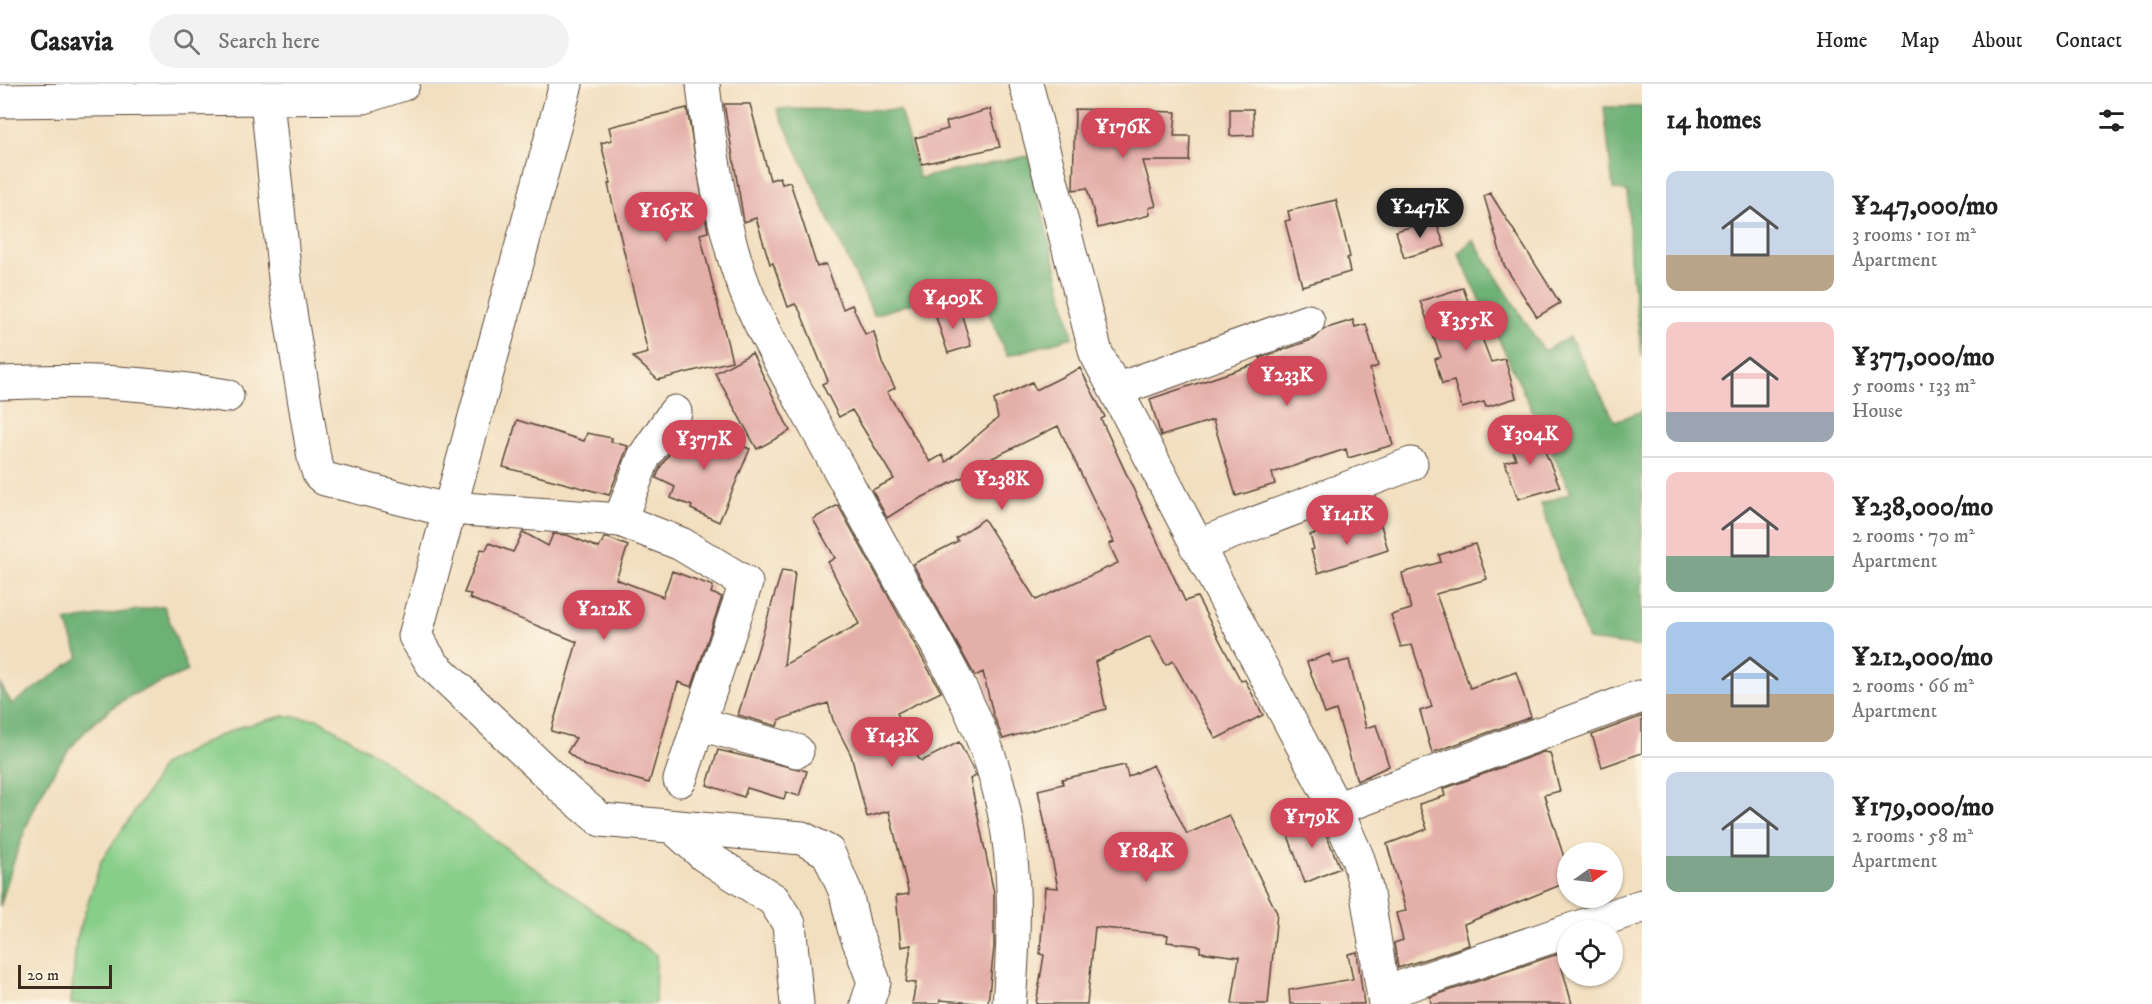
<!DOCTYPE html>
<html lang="en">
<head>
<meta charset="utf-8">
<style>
	:root { --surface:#fff; --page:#f2f2f2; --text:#222; --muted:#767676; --line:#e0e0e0; --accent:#d1495b }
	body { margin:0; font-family:"IM FELL DW Pica",serif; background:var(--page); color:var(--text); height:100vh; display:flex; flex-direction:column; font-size:22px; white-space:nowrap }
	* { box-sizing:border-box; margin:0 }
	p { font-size:20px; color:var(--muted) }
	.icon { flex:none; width:33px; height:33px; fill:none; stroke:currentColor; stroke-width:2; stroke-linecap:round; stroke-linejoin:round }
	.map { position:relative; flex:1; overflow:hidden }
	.side { display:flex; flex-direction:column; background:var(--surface); width:510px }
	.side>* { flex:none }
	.needle { width:39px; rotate:76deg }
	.buttons { position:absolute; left:1557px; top:758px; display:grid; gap:12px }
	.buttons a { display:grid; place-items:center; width:66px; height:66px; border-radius:50%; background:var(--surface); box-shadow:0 2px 4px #0004; font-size:30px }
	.scale { position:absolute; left:18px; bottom:15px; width:94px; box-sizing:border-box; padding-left:6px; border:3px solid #3b2a1e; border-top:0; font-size:16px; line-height:21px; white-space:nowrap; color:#3b2a1e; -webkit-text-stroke:4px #fcf5e5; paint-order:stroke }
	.price { position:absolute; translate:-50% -51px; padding:0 14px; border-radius:21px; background:var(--accent); color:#fff; font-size:20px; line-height:39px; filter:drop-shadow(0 2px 3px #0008) }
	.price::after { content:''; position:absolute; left:50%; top:36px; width:18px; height:14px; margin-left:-9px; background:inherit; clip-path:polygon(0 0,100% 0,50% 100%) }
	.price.selected { background:#222; color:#fff }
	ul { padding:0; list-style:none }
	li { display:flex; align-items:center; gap:18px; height:150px; padding:0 24px }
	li+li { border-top:2px solid var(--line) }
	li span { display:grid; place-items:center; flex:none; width:168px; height:120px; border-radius:12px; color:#555 }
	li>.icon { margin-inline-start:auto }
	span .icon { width:72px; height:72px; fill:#fffc; stroke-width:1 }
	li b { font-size:26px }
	h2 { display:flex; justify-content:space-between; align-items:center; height:72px; padding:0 24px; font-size:26px }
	header { display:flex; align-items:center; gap:36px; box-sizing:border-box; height:84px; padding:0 30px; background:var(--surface); border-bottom:2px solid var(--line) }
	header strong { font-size:28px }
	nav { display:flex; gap:33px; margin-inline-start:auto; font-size:21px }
	.search { width:420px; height:54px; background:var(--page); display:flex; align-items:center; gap:15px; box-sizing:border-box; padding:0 21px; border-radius:33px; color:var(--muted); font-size:22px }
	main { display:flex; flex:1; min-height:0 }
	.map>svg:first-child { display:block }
	.green { fill:#87ce89; stroke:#617c54; stroke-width:1.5 }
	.forest { fill:#6db175; stroke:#546e4a; stroke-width:1.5 }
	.building { fill:#e4aea9 }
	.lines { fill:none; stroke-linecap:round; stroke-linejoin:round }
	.minor-casing { stroke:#564536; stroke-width:35 }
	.minor { stroke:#fff; stroke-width:33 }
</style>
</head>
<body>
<header>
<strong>Casavia</strong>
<div class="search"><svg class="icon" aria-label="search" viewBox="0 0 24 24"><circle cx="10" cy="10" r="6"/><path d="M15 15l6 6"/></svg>Search here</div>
<nav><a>Home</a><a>Map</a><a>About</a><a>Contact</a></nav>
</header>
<main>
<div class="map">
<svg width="1642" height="920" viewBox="0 0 1642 920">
	<rect width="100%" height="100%" fill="#fcf5e5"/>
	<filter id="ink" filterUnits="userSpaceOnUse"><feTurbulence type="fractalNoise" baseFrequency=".0167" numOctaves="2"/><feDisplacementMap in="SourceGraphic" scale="12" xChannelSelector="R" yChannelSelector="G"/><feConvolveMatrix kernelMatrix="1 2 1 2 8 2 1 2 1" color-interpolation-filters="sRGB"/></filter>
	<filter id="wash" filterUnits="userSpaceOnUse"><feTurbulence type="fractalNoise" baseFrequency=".008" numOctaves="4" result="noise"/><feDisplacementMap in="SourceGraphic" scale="24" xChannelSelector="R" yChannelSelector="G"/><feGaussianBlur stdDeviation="1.35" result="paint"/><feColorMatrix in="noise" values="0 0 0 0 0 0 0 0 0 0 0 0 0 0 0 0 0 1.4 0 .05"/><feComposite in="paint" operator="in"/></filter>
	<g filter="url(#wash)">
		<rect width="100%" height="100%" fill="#f2dfc0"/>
		<!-- green -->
		<path class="green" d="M284,632l34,3 55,34 283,202 -1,49h-584l5,-63 25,-80 46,-68 15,-28 48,-25 30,-13z"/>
		<!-- forest -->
		<path class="forest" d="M1604,23h38v249l-12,-98 -2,-66 -15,-3z
			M777,25l123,1 19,68 110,-22 44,181 -66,19 -31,-73 -102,32z
			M1473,156l71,111 26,-14 45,84 27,-10v236l-54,-7 -47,-136 30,-11 -113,-240z
			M164,522l24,65c-21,9 -44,17 -63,28 -75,47 -102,128 -125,208v-223l12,20 67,-47 -13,-36z"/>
		<g id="blocks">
			<!-- building -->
			<path class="building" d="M724,20h26l20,76 10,-3 2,7 8,-2 27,85 9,-3 17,45 9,-4 13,29 9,-2 8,31 13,25 -8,4 43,70 12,-7 4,7 52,-44 -4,-18 38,-18 4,8 44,-22 25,49 -4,2 84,182 12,-4 44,84 4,-1 18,35 -47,24 -43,-78 -7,4 -16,-29 -55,26 11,47 -103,30 -10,-25 -10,-42 -8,4 -62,-112 45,-23 -2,-3 28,-19 52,81 82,-37 -9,-19 5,-2 -56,-116 -80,39 3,3 -72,36 -22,14 -15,-28 22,-11 -42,-69 -13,7 -17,-33 6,-3 -28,-70 -5,-7 -7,3 -15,-44 -3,1 -14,-46 -12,4z
				M687,24l21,124 -8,2 32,127 -74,19 -25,-23 15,-4 -40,-169h3l-10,-41 11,-3 -3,-13z
				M990,25l10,38 -78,17 -7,-26 33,-9 -2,-7z
				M1075,25l101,3 -2,24h16l-1,25h-46l13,45 -7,2 1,7 -52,13 -11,-40 -14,2z
				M1230,25h23l1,26 -24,1z
				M1490,109l70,110 -23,14 -33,-52 -20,-69z
				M1336,116l14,57 -3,1 3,14 -48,14 -17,-65 5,-1 -2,-9z
				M1435,136l10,26 -41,12 -8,-27z
				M1463,204l28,74 14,-3 11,39 -30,9 -2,-5 -22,6 -8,-27 -12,3 -7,-25 6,-2 -21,-56z
				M959,222l12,40 -23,7 -13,-39z
				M1353,236l2,7 11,-3 12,42 -8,3 23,76 -45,13 -2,-9 -74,24 3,11 -39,12 -23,-76 -52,16 -11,-37 112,-37 -2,-4 54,-19 10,-10z
				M752,269l38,78 -33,18 -42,-76z
				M517,336l67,21 3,-8 25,5 -1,4 17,4 -19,49 -106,-28z
				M689,341l61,24 -31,73 -28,-13 1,-3 -21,-8 4,-11 -19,-9 5,-12 15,-22 3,1z
				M1535,344l25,59 -42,12 -13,-37 11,-3 -8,-19z
				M838,421l103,187 -44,21 22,46 3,2 37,-19 17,34 -6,3 24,114v54l-6,57 -48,-4 -1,4h-27l4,-21 -10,-1 5,-37 -10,2 -5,-51 13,-2 -20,-83 -22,6 -16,-62 -18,-35 -5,-17 -49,17 -2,6 -39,-11 44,-145 13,2 -11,93 75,-41 -31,-62 7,-4 -22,-39z
				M1369,438l2,6 10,-3 7,25 -70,23 -7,-23 3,-1 -4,-14 25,-8 2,5z
				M523,448l25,14 5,-12 14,1 32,13 5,-10h4l20,8 -12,33 47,18 9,-26 41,15 -2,7 11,4 -30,90 -14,-5 -29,101 -65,-18 -17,-13 9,-14 -25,-7 26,-89 -108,-44 2,-4 -7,-1 17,-44 5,1 3,-7 24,9z
				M1475,460l12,35 -51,15 34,94 46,-16 15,45 -99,36 -12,-42 12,-4 -20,-62 -11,2 -10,-32 20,-6 -9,-36 39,-11 -2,-7z
				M1330,570l3,10 16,-4 17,68 10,-3 13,41 -32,15 -21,-71 -11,4 -18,-52z
				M1642,632v37l-40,14 -10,-32z
				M718,666l89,21 -8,25 -13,-4 -2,7 -37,-11 -3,9 -37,-12z
				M1543,668l7,1 10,38 -16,4 24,75v12l-104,42 5,21 -71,23 -4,-25 9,-3 -7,-27 10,-2 -19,-67 40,-15 -8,-25 26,-8 -2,-7z
				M1125,681l3,12 25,-12 34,69 42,-19 48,98 -9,91h-36l7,-47 -39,-5v-6l-33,-4 1,-7 -73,-8 -8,77h-51l8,-49 -4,-1 5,-67 13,1 -20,-98 25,-6 -1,-5z
				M1318,731l22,53 -35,15 -20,-56z
				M1357,868l7,52h-74l-1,-14 64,-11 -5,-25z
				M1558,870l14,50h-141l-1,-7z"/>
		</g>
	</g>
	<g filter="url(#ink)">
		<use href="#blocks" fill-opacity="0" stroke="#564536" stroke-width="1.5"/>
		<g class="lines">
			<defs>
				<path id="minor" d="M566,0l-151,552 18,29 134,127 34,28 201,18 26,14 18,41 8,35 20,54 -7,22
					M703,0c6,59 15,119 32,176 15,51 45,101 70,147 32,58 64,116 96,174 36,64 77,130 96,201 21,75 18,146 12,222
					M1026,0l70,269 240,456 22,50 8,29 19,116
					M267,16l19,188 28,170 5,16 6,5 110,28 185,13 61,24 65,39 -66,197
					M0,17l364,-4 39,-13
					M0,299c82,-4 147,-1 227,13
					M1116,306l192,-69
					M620,436l24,-63 31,-45
					M1196,462l215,-82
					M700,640l97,27
					M1336,725l303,-112
					M673,743l31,28 70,45 15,24 8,80
					M1571,846l71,-24
					M1384,909l184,-62"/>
			</defs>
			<!-- minor casing -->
			<use href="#minor" class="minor-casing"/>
			<!-- minor -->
			<use href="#minor" class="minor"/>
		</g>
	</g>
</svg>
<div class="buttons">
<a><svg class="needle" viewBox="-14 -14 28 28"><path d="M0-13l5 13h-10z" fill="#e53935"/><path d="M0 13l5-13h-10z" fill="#767676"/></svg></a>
<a><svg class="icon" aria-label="locate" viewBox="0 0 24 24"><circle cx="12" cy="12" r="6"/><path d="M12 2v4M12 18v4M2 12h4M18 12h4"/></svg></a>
</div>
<div class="scale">20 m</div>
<b class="price" style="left:1123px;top:75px">¥176K</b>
<b class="price selected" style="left:1420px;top:155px">¥247K</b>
<b class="price" style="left:666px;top:159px">¥165K</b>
<b class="price" style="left:953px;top:246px">¥409K</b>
<b class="price" style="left:1466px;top:268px">¥355K</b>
<b class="price" style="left:1287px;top:323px">¥233K</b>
<b class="price" style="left:1530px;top:382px">¥304K</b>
<b class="price" style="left:704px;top:387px">¥377K</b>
<b class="price" style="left:1002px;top:427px">¥238K</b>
<b class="price" style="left:1347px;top:462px">¥141K</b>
<b class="price" style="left:604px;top:557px">¥212K</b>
<b class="price" style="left:892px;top:684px">¥143K</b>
<b class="price" style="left:1312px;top:765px">¥179K</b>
<b class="price" style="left:1146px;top:799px">¥184K</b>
</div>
<section class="side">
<h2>14 homes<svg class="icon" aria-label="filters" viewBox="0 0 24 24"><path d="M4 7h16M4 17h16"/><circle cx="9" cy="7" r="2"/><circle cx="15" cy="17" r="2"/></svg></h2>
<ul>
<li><span style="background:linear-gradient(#c9d6e8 70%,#b9a48a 0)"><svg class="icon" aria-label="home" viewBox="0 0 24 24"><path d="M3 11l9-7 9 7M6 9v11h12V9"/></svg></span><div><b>¥247,000/mo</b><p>3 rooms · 101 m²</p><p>Apartment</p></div></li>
<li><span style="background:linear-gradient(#f6c9c9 75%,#9aa5b1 0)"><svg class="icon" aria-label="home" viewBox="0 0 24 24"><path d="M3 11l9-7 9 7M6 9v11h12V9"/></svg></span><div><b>¥377,000/mo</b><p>5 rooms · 133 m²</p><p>House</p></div></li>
<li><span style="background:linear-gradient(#f6c9c9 70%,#7fa58c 0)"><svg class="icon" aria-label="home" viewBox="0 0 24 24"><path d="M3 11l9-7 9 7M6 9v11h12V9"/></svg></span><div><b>¥238,000/mo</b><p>2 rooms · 70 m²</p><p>Apartment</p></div></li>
<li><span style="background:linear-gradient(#a9c7e8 60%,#b9a48a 0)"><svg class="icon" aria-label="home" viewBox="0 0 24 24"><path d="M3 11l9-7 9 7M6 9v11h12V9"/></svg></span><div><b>¥212,000/mo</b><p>2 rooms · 66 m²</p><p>Apartment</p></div></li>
<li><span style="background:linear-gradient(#c9d6e8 70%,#7fa58c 0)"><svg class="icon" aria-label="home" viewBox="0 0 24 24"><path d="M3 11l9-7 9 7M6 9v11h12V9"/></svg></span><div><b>¥179,000/mo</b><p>2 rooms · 58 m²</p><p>Apartment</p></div></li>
</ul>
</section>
</main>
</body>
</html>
